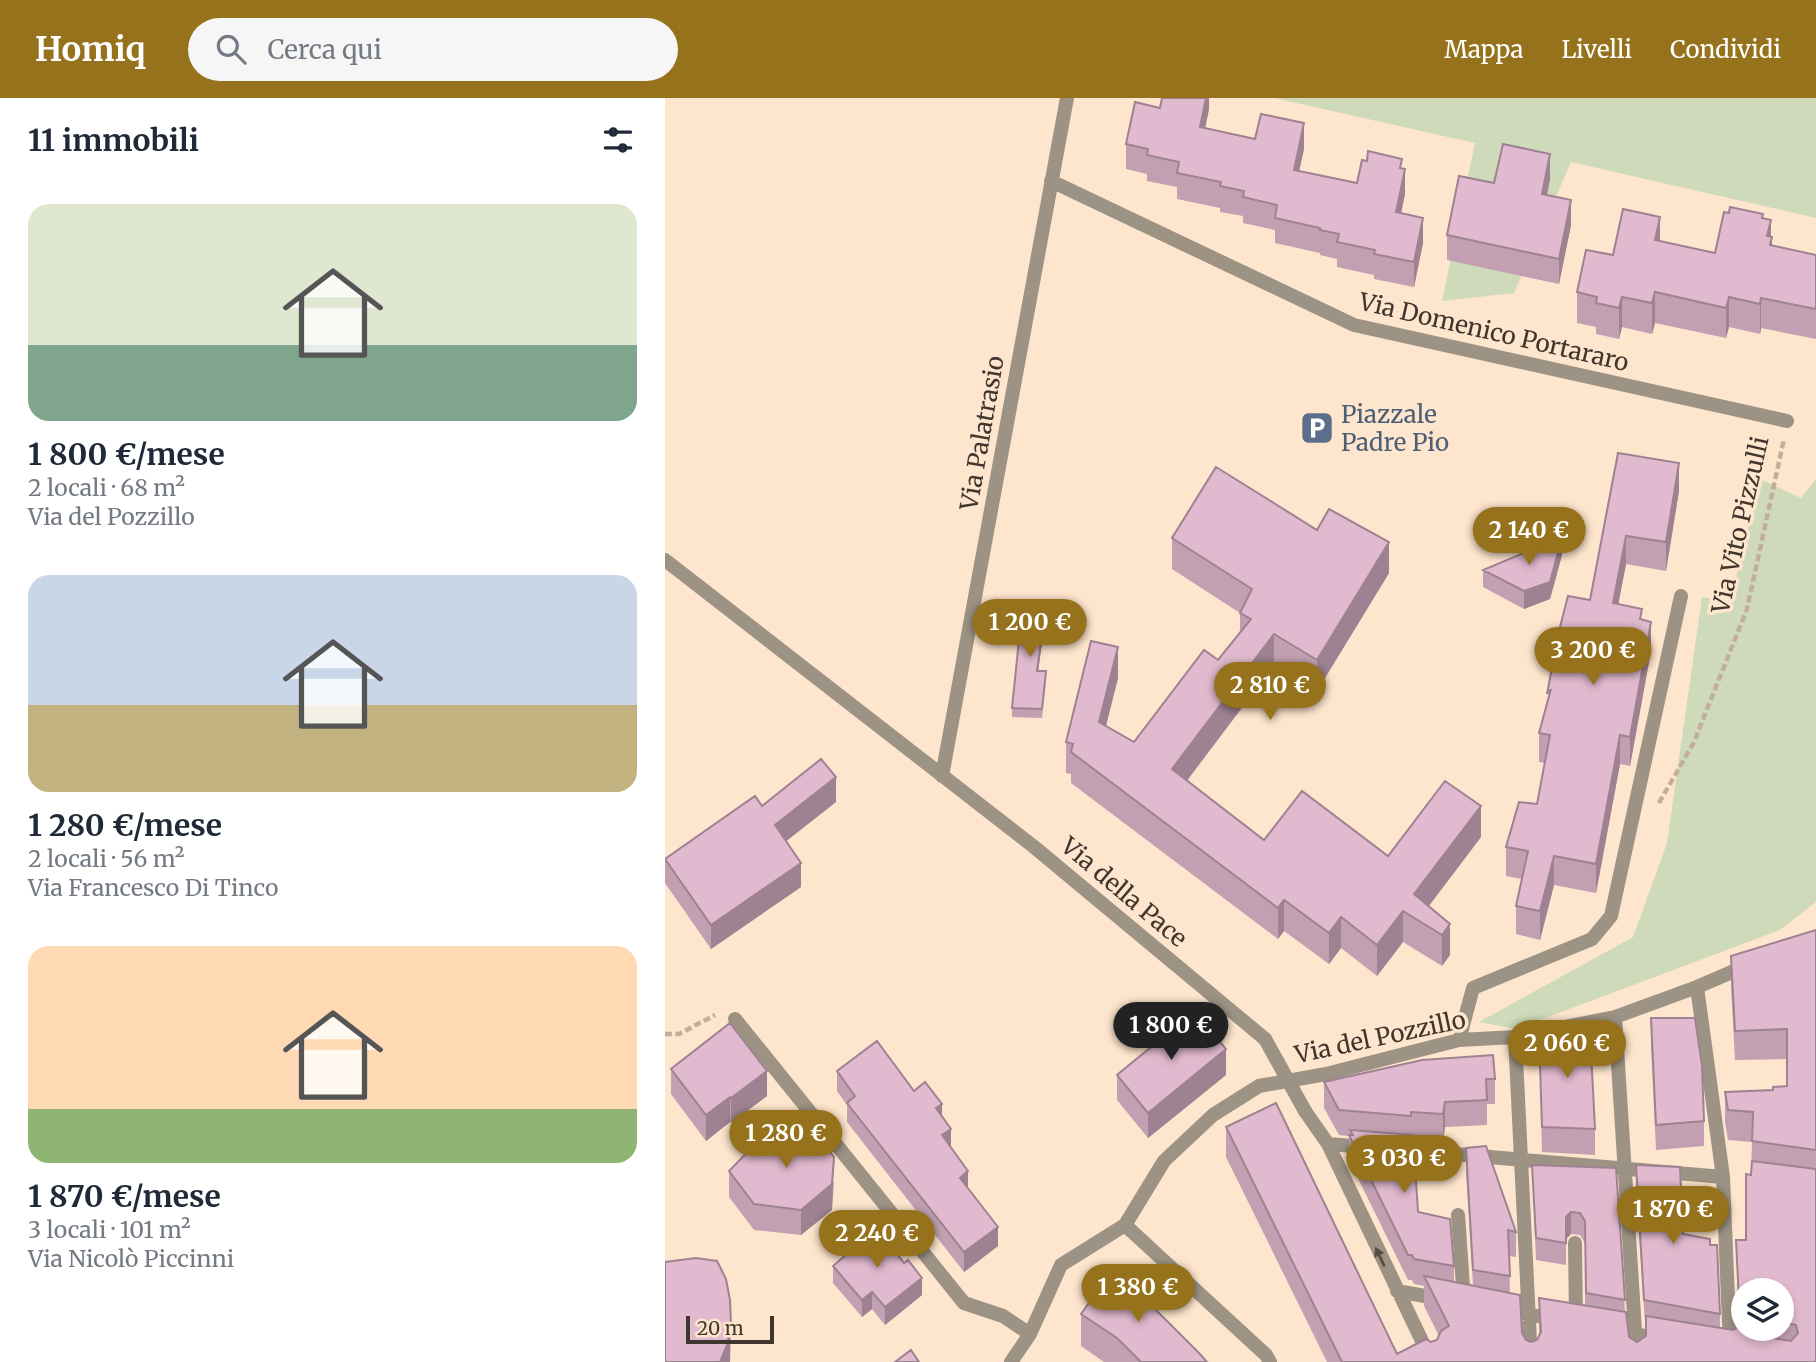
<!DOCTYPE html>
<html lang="it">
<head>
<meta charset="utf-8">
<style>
	:root { --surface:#fff; --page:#f6f6f7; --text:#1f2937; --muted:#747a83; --accent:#95721b }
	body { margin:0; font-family:Merriweather,serif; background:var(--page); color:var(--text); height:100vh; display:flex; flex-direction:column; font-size:26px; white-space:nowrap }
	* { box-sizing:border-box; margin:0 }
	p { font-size:23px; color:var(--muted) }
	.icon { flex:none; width:38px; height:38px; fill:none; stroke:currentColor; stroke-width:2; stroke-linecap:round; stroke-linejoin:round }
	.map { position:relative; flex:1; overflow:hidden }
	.sheet { display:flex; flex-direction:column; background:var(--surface); width:665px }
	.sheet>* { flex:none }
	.tools { position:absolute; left:1066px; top:1180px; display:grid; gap:14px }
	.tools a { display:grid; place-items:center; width:63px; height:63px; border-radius:50%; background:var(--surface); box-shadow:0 4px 10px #0003; font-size:35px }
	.scale { position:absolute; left:21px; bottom:18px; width:88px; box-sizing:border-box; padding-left:7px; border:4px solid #40362d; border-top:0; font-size:19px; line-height:24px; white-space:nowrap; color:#40362d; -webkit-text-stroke:5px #fee5cd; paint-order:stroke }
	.price { position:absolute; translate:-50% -60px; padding:0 16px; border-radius:24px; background:var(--accent); color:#fff; font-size:23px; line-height:46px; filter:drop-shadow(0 2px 4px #0008) }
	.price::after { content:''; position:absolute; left:50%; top:42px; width:21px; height:16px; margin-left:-10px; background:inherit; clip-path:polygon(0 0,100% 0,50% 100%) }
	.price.on { background:#222; color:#fff }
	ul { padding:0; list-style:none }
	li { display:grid; align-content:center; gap:14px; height:371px; padding:0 28px }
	li span { display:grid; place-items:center; height:217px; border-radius:21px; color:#555 }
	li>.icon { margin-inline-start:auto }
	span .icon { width:126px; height:126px; fill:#fffc; stroke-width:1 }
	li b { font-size:30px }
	h2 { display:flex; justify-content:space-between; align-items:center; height:84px; padding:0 28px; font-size:30px }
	header { display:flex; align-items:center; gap:42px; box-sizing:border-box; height:98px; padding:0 35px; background:var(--accent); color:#fff }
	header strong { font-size:33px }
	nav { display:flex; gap:38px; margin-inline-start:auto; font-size:24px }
	.search { width:490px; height:63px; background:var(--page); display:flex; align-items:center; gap:18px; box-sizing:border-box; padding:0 24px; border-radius:38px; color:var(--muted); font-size:26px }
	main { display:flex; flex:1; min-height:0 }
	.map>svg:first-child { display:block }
	.green { fill:#cedaba }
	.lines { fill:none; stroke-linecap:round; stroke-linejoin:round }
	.path { stroke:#c2ae9a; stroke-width:4.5; stroke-dasharray:7 3.5; stroke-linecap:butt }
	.minor { stroke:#9c9384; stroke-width:14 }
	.minor-bridge { stroke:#9c9384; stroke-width:14 }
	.wall { fill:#c2a0b2; fill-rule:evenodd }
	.shaded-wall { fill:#9e8291 }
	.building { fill:#e2bacf; stroke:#9e8291; stroke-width:2; fill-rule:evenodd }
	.oneway { fill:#574d43 }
	.labels { text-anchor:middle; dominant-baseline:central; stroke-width:7; stroke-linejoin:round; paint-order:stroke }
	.street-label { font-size:24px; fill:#40362d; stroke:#fee5cd }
	.service-label { font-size:24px; fill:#4e5e75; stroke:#fee5cd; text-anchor:start }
</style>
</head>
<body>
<header>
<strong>Homiq</strong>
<div class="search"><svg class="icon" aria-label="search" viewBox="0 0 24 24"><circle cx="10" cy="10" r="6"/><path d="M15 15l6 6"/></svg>Cerca qui</div>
<nav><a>Mappa</a><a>Livelli</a><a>Condividi</a></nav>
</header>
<main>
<section class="sheet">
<h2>11 immobili<svg class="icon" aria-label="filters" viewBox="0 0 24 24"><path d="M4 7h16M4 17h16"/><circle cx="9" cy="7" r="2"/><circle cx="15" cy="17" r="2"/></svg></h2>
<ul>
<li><span style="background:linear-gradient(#dfe7d0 65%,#7fa58c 0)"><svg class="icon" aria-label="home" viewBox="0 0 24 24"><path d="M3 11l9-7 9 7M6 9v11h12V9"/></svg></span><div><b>1 800 €/mese</b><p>2 locali · 68 m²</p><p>Via del Pozzillo</p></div></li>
<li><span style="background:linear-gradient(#c9d6e8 60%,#c2b280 0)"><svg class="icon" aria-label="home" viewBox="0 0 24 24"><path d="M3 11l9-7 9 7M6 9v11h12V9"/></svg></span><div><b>1 280 €/mese</b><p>2 locali · 56 m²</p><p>Via Francesco Di Tinco</p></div></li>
<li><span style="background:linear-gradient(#ffd9b3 75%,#8fb573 0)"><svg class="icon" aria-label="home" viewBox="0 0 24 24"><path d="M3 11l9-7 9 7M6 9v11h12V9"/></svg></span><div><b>1 870 €/mese</b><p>3 locali · 101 m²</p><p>Via Nicolò Piccinni</p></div></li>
</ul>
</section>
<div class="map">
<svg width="1151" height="1264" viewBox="0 0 1151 1264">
	<rect width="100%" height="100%" fill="#fee5cd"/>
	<!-- green -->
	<path class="green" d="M609,0h542v120l-245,-56 -57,131 -72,8 33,-158z
		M1095,381l41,19 15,-19v423l-36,28 -264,99 -37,-7 154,-85 34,-94 35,-246 28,5z"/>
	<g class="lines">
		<!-- path -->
		<path class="path" d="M994,705l35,-61 53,-133 37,-170
			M0,936h14l36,-19"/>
		<!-- minor -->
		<path class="minor" d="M386,83l303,144 433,96
			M0,462l368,286 232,193
			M277,678l125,-678
			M1032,889l26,190 7,171
			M950,919l22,345
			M70,921l229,284 39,13 27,18
			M850,939l16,325
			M794,942l14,-52 119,-49 19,-23 70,-320
			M640,1013l23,33 104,218
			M663,1046l38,3
			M731,1051l327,28
			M793,1117l6,86
			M460,1127l141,130 4,7
			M910,1145l1,79
			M732,1193l45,8
			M838,1212l53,9
			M945,1232l52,9
			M346,1264l19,-28 31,-69 64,-40 39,-64 49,-46 46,-29 67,-12 133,-34 56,-3 100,-20 82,-30 51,-22"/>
		<!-- minor-bridge -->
		<path class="minor-bridge" d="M600,941l40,72"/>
	</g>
	<!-- wall -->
	<path class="wall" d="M544,0v11l-4,19 99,21 -5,22 58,12 45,-15 3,26 -4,19 22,30 -9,44 -40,-8v-4l-37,-8v-8l-17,-4v-2l-45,-10v-13l-32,-7v-7l-23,-4v-4l-43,-9v-12l-30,-6v-7l-21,-5v-25l34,-36z
		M885,81l-3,16 24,30 -12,59 -112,-24v-25l47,-52z
		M1098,120l8,18 1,9 44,10v84l-55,-11 -1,6 -31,-7 -3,11 -71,-15 -3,11 -30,-7 -3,12 -23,-5v-7l-19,-4v-31l36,-37 47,-13 55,11z
		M953,355l61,38 -13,80 -40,-7 -8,40 24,16 9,31 -21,115 -10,-2 -24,129 -42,-8 -14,55 -24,-6v-28l6,-27 -16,-3v-29l31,-43 8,-41 -6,-1v-29l51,-133z
		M507,440l217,35 -72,118 -43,-26 -87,116 77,59 124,16 93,-19 -52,69 21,18v31l-8,11 -39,-24 -26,34 -36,-28 -12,16 -45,-33 -6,8 -207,-156v-9l-5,-1v-31l52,-64 -12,48 28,16 84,-82 22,-28v-19l-68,-44z
		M897,457l-12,44 -26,10 -41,-22v-17z
		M381,514l-8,59 8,9 -4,38 -30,-1v-9z
		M171,704l-50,39 15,46 -90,62 -46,-66v-24l97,-53z
		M1151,832v432h-489l-101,-205v-30l171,227 34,-12 6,-2 2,-4 -15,-30v-20l-10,-2 -2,-4h-4l-59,-120v-24l-10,-1 -15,-27v-26l171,-3v25h-8v21l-42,2 -2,13 -30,-2 5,74 36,54v16l19,3 -7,-112v-25l50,84v25l-7,-1 1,37 12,40 4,7 5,2 6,-2 2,-5v-37l46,8v-63l-5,-8 -9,-1 -5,5v26l-30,-5 -4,-95 84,3 9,144 4,25 8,5 9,-6 -10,-145v-26l47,69 37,80v14l13,2 5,-3 1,-3 -3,-84h10l5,-65 1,-33 -24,-2 -3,-18v-30l48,-2 14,-4v-27l-52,1 -4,-74v-30zM1116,1192v38h-38z
		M986,920l53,103v25l-48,4 -5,-106z
		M874,934l56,97v26l-53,-3z
		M6,971l96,27 -36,27 -1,-1 -24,19 -35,-47z
		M172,973l77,20 28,26 9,30 17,42 30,57 -34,26 -117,-150v-17l-10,-14z
		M452,977h109l-78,63 -31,-38z
		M64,1073l105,11 -2,28 -31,25 -47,-5 -25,-33z
		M168,1168l89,29 -37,30 -13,-16 -10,8 -29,-34z
		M416,1216l126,48h-103l-23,-16z"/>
	<!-- shaded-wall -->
	<path class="shaded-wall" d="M541,0h3v11l-9,44v-26z
		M639,25v26l-10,46v-25z
		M885,56v25l-8,40v-25z
		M740,71v25l-9,44v-26z
		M906,102v25l-12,59v-25z
		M995,119v31l-5,-8z
		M758,120v25l-9,44v-25z
		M1106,122v22l1,-5v30l-5,-31z
		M990,194v31l-3,11v-31z
		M957,199v30l-3,12v-31z
		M1064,199v30l-3,11v-30z
		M1096,200v30l-1,6v-30z
		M1014,365v28l-13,80v-29z
		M961,438v28l-13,68v-29z
		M897,439v18l-12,44 -26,10v-18z
		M724,444v31l-72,118v-31z
		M381,506v8l-9,68v-9z
		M986,524v29l-21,115v-29z
		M609,536v31l-102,135v-31z
		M453,549v31l-19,75v-31z
		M955,637v29l-24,129v-29z
		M171,679v25l-61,48v-25z
		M816,708v31l-63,83 -4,-26z
		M889,758v29l-14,55v-29z
		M136,765v24l-90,62v-24z
		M619,802v31l-6,8v-31z
		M738,813v31l-26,34v-31z
		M676,819v31l-12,16v-31z
		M785,826v31l-8,11v-31z
		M561,951v26l-78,63v-25z
		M102,973v25l-36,27v-25z
		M65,999v25l-24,19v-26z
		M780,1004v25l-2,13v-26z
		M277,1006v20l-6,-16z
		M286,1031v20l-9,-14z
		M169,1059l-2,53 -31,25v-25z
		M303,1073v20l-8,-13z
		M906,1114v22l-5,5v26v-48z
		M333,1129v19l-34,26v-20z
		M257,1180v17l-37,30v-18z
		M207,1194v17l-10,8v-17z
		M66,1226l-1,38h-10z
		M1094,1230h7v21l-6,3z"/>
	<!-- building -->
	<path class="building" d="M497,0h44l-6,29 55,12 6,-25 43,9 -10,47 63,13 5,-23 5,1 1,-10 34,8 -2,9 5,1 -9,43 27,6 -9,44 -40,-8 1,-4 -38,-8 2,-8 -19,-4v-2l-45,-10 2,-13 -34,-8 1,-6 -24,-5 1,-4 -44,-9 2,-11 -32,-7 1,-6 -22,-5 9,-42 25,6z
		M838,46l47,10 -8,40 29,6 -12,59 -112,-24 12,-59 35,7z
		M1065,109l33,7 -1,4 9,2 -4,16 5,1 -2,8 46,10v54l-55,-11 -1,6 -31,-7 -3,11 -71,-16 -3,11 -30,-6 -3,11 -23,-5 1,-6 -20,-5 9,-42 27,5 10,-46 37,8 -5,23 60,13 9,-41 5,1z
		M953,355l61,10 -13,79 -40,-6 -13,67 29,6 -2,10 11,3 -21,115 -10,-2 -24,129 -42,-8 -14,55 -24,-5 12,-55 -22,-4 13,-45 18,2 13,-69 -11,-2 12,-44 -4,5 12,-63 9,-35 22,4z
		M551,369l101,63 12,-21 60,33 -72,118 -43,-26 -102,135 92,71 38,-49 86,65 57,-75 36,25 -67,88 36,30 -8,11 -39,-24 -26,34 -36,-28 -12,16 -45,-33 -6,8 -207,-156 2,-8 -7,-2 25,-101 27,6 -19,75 35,20 70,-92 14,10 33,-41 -11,-6 12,-24 -80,-51z
		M897,439l-12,45 -26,9 -41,-21z
		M358,503l23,3 -9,67h9l-4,38 -30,-1z
		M156,661l15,18 -61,48 26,38 -90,62 -46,-66 90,-63 7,10z
		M1151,832v220l-64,-9 1,-29 -25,-2 -3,-18 48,-2v-3l14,-1v-57l-52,2 -4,-75z
		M530,913l31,38 -78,64 -31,-38z
		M986,920h44l7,48 2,55 -48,4z
		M65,925l37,48 -36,27 -1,-1 -24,18 -35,-46z
		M874,934h51l5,97 -53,-2z
		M212,943l37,50 11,-9 17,22 -6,4 15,21 -9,6 26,36 -8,7 38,49 -34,25 -117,-149 8,-7 -18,-25z
		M828,957l2,24h-9l1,21 -42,2 -2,12 -32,-2v4l-72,-6 -15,-28 98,-22z
		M611,1005l121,251 29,-15 5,3 6,-2 4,-9 8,-5 -25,-50 96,19 2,38 4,7 5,2 6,-2 4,-8 -2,-34 87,14 3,25 8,5 9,-6v-20l87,14 5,-3 2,-6 -4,-81h10v-66l5,1 1,-14 64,8v193h-474l-116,-235zM1078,1192h38v32l15,3 2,8 -7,8 -25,-4 -7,-6v-3h-16z
		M148,1032l21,27 -2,27 -31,26 -47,-6 -25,-33 34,-35z
		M685,1032l63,5 5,77 32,7 4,47 -40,-7 -2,-4h-4l-59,-120h4z
		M821,1048l30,86 -8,-2 2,46 -37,-6 -7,-122z
		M867,1067l84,3 9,132 -39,-7 -1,-72 -5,-8 -9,-1 -5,5v26l-30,-5z
		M971,1067l44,2 3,67 27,5v6h7l3,69 -76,-14z
		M212,1130l27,35 4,-3 14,18 -37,29 -13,-15 -10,8 -29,-34z
		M31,1160l21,3 9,18 4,21 1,24 -4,21 -7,17h-55v-100z
		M447,1173l19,14 68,68 8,9h-66l-24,-24 -36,-24z
		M246,1252l8,12h-24z"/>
	<!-- one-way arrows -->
	<defs><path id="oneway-solid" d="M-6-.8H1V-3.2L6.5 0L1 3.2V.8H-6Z" transform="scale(1.75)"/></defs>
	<use class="oneway" href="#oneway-solid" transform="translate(715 1159) rotate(-115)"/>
	<!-- icons -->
	<defs>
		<symbol id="parking-square" viewBox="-11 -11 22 22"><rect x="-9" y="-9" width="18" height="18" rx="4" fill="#5c6f8a" stroke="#fee5cd"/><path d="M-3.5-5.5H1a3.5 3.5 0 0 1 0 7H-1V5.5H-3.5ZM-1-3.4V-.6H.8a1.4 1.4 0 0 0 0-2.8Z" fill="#fff"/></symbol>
	</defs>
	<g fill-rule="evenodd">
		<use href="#parking-square" x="633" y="311" width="38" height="38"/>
	</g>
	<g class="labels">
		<!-- street labels -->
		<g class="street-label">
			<text transform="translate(829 234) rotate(13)">Via Domenico Portararo</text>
			<text transform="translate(317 335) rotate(-80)">Via Palatrasio</text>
			<text transform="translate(1075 427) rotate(-77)">Via Vito Pizzulli</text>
			<text transform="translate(459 794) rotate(40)">Via della Pace</text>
			<text transform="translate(715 939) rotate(-12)">Via del Pozzillo</text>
		</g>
		<!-- service labels -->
		<g class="service-label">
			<text x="676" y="316">Piazzale<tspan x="676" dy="28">Padre Pio</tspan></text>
		</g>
	</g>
</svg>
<div class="tools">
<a><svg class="icon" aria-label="layers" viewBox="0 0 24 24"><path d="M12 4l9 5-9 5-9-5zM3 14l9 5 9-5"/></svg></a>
</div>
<div class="scale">20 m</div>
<b class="price" style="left:864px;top:469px">2 140 €</b>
<b class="price" style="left:365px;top:561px">1 200 €</b>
<b class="price" style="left:928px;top:589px">3 200 €</b>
<b class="price" style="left:605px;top:624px">2 810 €</b>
<b class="price on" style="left:506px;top:964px">1 800 €</b>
<b class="price" style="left:902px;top:982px">2 060 €</b>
<b class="price" style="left:121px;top:1072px">1 280 €</b>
<b class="price" style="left:739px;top:1097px">3 030 €</b>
<b class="price" style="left:1008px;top:1148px">1 870 €</b>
<b class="price" style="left:212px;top:1172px">2 240 €</b>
<b class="price" style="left:473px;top:1226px">1 380 €</b>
</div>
</main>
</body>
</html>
